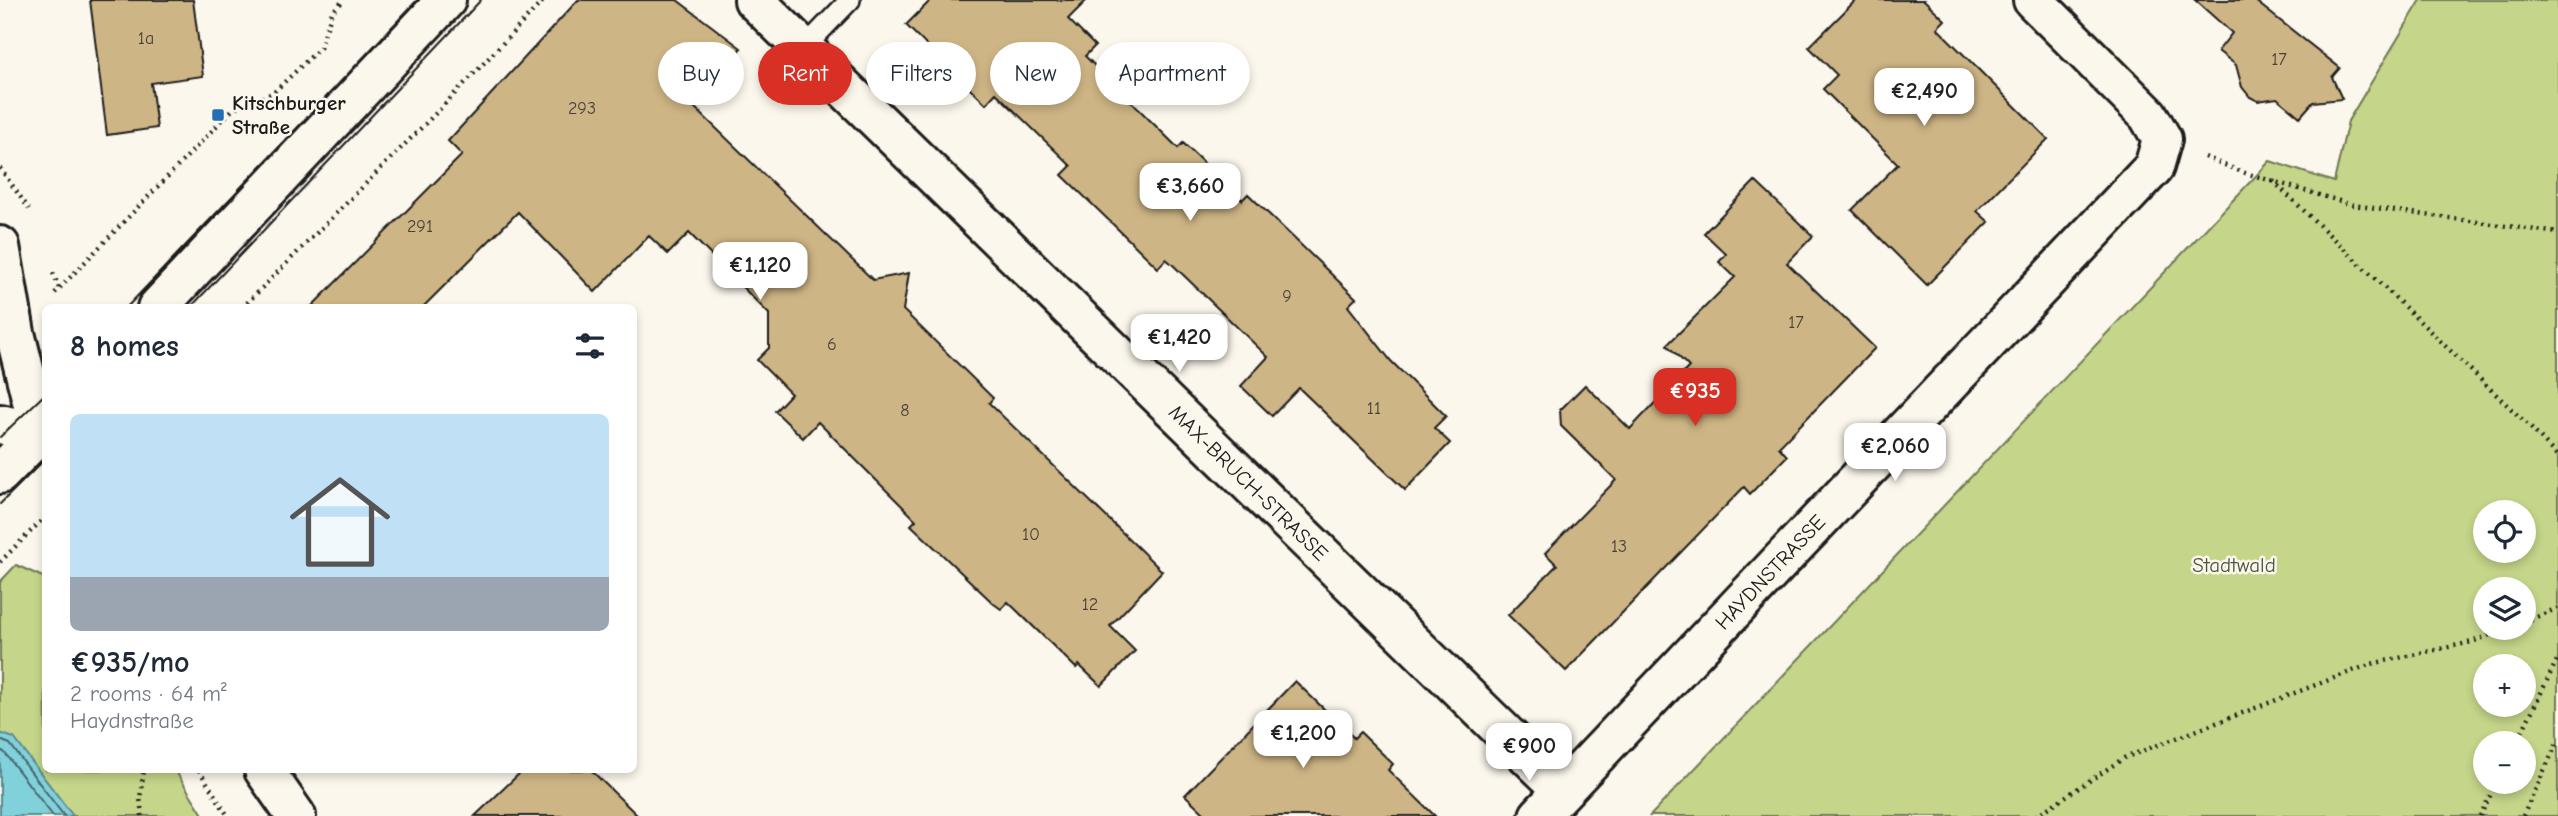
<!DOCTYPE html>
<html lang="en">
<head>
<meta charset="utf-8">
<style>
	:root { --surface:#fff; --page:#f2f2f3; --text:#1f2937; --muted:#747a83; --accent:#d93025 }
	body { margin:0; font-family:"Comic Neue",sans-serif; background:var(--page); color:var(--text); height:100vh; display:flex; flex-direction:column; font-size:26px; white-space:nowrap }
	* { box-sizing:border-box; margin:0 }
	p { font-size:23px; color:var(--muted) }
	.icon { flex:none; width:38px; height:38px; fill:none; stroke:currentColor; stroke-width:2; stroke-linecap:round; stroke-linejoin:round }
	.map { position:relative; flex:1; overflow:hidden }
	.details { position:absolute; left:42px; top:304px; width:595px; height:469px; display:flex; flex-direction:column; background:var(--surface); border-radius:10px; box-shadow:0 4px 10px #0003 }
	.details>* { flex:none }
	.top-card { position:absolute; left:658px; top:42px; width:665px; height:63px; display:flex; gap:14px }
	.fabs { position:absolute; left:2473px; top:500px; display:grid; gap:14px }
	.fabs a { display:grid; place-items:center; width:63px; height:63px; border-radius:50%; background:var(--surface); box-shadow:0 4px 10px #0003; font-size:35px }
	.price { position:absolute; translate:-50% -60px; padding:0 16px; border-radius:14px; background:#fff; color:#222; font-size:23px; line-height:46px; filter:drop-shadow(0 2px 4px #0008) }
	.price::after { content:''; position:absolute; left:50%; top:42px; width:21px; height:16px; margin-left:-10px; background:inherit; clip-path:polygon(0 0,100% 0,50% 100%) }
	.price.selected { background:var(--accent); color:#fff }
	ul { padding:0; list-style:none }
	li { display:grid; align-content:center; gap:14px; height:371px; padding:0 28px }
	li span { display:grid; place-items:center; height:217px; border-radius:10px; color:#555 }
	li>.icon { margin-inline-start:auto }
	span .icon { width:126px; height:126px; fill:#fffc; stroke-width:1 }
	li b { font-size:30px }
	h2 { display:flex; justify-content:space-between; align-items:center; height:84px; padding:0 28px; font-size:30px }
	.pill { padding:0 24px; border-radius:32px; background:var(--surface); box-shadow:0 4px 10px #0003; font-size:24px; line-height:63px }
	.pill.selected { background:var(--accent); color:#fff }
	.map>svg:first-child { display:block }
	.green { fill:#c5d589; stroke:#707852; stroke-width:2; fill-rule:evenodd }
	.water { fill:#81d1db; stroke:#59898f; stroke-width:2 }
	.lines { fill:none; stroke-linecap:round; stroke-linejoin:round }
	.shore { stroke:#446468; stroke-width:2 }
	.building { fill:#ceb585; stroke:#1c1c1c; stroke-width:2 }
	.lane-casing { stroke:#1c1c1c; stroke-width:24 }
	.street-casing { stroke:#1c1c1c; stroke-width:44 }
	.secondary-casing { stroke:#1c1c1c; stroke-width:44 }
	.primary-casing { stroke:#1c1c1c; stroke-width:44 }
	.path { stroke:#1c1c1c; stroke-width:4.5; stroke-dasharray:2 5; stroke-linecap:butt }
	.lane { stroke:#fbf7ec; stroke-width:19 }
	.street { stroke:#fbf7ec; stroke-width:38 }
	.secondary { stroke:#fbf7ec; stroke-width:38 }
	.primary { stroke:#fbf7ec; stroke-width:38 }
	.tram { stroke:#1c1c1c; stroke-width:2 }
	.poi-dot { fill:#1f6fb2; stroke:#fbf7ec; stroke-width:2.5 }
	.labels { text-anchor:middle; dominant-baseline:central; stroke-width:5; stroke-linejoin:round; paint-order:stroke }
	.number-label { font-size:18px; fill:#484236 }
	.poi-label { font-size:21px; font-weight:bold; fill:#1c1c1c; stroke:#fbf7ec; text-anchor:start }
	.street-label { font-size:21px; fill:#1c1c1c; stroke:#fbf7ec }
	.park-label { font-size:21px; fill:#4f543d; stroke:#fbf7ec }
</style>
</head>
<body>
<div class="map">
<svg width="2558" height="816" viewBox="0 0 2558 816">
	<rect width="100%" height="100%" fill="#fbf7ec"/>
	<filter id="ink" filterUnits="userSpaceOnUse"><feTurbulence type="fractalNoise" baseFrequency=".0143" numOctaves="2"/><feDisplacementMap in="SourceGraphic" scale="14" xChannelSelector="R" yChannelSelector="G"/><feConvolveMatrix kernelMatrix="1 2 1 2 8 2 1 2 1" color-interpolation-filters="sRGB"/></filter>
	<g filter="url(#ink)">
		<!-- green -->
		<path class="green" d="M2421,0h137v816h-908l620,-655 64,21 14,-61zM2485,513h39v38h-39zM2485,590h39v38h-39zM2485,667h39v38h-39zM2485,744h39v38h-39z
			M16,565l29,13 1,192h129l29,46h-204v-234z"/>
		<!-- water -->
		<path class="water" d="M0,733l14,5 59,78h-73z"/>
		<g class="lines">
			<!-- shore -->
			<path class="shore" d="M0,740l10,4 54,72
				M0,750l4,2 49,64"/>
		</g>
		<!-- building -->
		<path class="building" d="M90,0h103l10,76 -52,7 6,45 -50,7z
			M578,0h99l64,48 -52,54 184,178 36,-7 -6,37 90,88 -4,5 173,168 -52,55 25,25 -34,35 -22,-21 -3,3 -68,-66 -7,7 -7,-5 -83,-79 5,-5 -98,-98 -15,16 -28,-27 16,-17 -34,-34 12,-12v-34l-80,-81 -21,21 -19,-18 -54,56 -77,-80 -96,96h-112l152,-153 -14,-14z
			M931,0h156l-19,19 27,27 -10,10 93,92 5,-5 59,57 6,-6 108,104 -8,8 43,55 55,55 -12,12 16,15 -45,47 -106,-102 -27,28 -31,-30 27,-29 -96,-93 -6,-5 -8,9 -96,-93 9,-9 -75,-73 -10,11 -80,-79z
			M1856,0h68l21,20 -8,8 111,111 -71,72 12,11 -62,63 -75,-75 46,-46 -75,-75 14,-14 -28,-28z
			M2195,0h59l86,68 -8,9 10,22 -29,3 -13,15 -23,-19 -19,3 -8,-4 -8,-10 -6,-22 -18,-14 14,-18z
			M1755,181l58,55 -26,27 88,85 -96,99 8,9 -37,38 -6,-7 -178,184 -58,-56 49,-50 -12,-12 71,-73 -55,-54 -1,-16 25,-25 45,44 59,-62 -22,-22 68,-68 -16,-15 7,-8 -22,-21z
			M1295,681l59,57 6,-6 33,32 -5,6 47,46h-228l-22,-21z
			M523,770h68l47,46h-163z"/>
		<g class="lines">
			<defs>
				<path id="lane" d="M803,49l47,-49"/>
				<g id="street">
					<path id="s1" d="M754,0l809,790"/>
					<path id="s2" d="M1539,816l615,-649 8,-28 -14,-24 -115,-115"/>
				</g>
				<path id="secondary" d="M0,246l15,87 25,100 6,8
					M0,424l40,9
					M264,770l32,46"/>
				<path id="primary" d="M157,308l289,-308
					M0,474l46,-47"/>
			</defs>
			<!-- lane casing -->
			<use href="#lane" class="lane-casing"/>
			<!-- street casing -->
			<use href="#street" class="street-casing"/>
			<!-- secondary casing -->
			<use href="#secondary" class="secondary-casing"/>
			<!-- primary casing -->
			<use href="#primary" class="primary-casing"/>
			<!-- path -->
			<path class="path" d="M2205,157l37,15 111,33 205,28
				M0,168l29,41
				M2273,181l254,243 31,33
				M53,273l6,15
				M55,293l178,-184 40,-16 47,-45 12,-36 12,-12
				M242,308l200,-201 102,-107
				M0,562l46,-46
				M2524,622l34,-14
				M2516,744l42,-86
				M199,770l29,46
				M142,816l-2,-18 4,-28
				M2036,816l88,-58 247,-94 101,-22 35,-14
				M2480,816l17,-34
				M2523,816l35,-75"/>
			<!-- lane -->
			<use href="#lane" class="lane"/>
			<!-- street -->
			<use href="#street" class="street"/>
			<!-- secondary -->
			<use href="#secondary" class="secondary"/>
			<!-- primary -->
			<use href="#primary" class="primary"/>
			<!-- tram -->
			<path class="tram" d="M126,308l293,-308
				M190,308l291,-308
				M0,437l46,-44
				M0,504l46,-46"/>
		</g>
	</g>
	<!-- markers -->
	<rect class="poi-dot" x="211" y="108" width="14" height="14" rx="3.5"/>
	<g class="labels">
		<!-- number labels -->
		<g class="number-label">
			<text x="146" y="38">1a</text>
			<text x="2279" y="59">17</text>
			<text x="582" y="108">293</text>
			<text x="420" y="226">291</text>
			<text x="1287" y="296">9</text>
			<text x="1796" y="322">17</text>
			<text x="832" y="344">6</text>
			<text x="1374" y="408">11</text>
			<text x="905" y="410">8</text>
			<text x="1031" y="534">10</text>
			<text x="1619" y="546">13</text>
			<text x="1090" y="604">12</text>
		</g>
		<!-- poi labels -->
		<g class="poi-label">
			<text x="232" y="103">Kitschburger<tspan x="232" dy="24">Straße</tspan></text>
		</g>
		<!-- street labels -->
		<g class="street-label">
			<text stroke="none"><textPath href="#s1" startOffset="691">MAX-BRUCH-STRASSE</textPath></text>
			<text stroke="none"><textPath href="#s2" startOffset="336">HAYDNSTRASSE</textPath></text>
		</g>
		<!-- park labels -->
		<g class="park-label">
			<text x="2234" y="565">Stadtwald</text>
		</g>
	</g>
</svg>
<div class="fabs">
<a><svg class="icon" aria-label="locate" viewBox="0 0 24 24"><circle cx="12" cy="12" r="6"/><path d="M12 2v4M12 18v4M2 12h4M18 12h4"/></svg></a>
<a><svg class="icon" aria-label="layers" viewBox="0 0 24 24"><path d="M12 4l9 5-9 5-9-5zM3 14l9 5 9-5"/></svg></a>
<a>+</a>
<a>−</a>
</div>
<b class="price" style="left:1924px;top:128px">€2,490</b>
<b class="price" style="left:1190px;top:223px">€3,660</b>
<b class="price" style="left:760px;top:302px">€1,120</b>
<b class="price" style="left:1179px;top:374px">€1,420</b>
<b class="price selected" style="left:1695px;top:428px">€935</b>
<b class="price" style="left:1895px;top:483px">€2,060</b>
<b class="price" style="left:1303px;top:770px">€1,200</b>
<b class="price" style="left:1529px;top:783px">€900</b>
<div class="top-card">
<a class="pill">Buy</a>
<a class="pill selected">Rent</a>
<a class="pill">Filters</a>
<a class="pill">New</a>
<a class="pill">Apartment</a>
</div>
<section class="details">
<h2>8 homes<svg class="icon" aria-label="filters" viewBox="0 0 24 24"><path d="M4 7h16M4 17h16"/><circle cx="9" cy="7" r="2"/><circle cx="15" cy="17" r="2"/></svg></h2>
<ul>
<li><span style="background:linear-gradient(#bfe0f5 75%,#9aa5b1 0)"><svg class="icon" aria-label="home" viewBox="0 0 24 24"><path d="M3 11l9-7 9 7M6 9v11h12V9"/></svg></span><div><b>€935/mo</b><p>2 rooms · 64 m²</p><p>Haydnstraße</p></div></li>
</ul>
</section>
</div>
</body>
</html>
